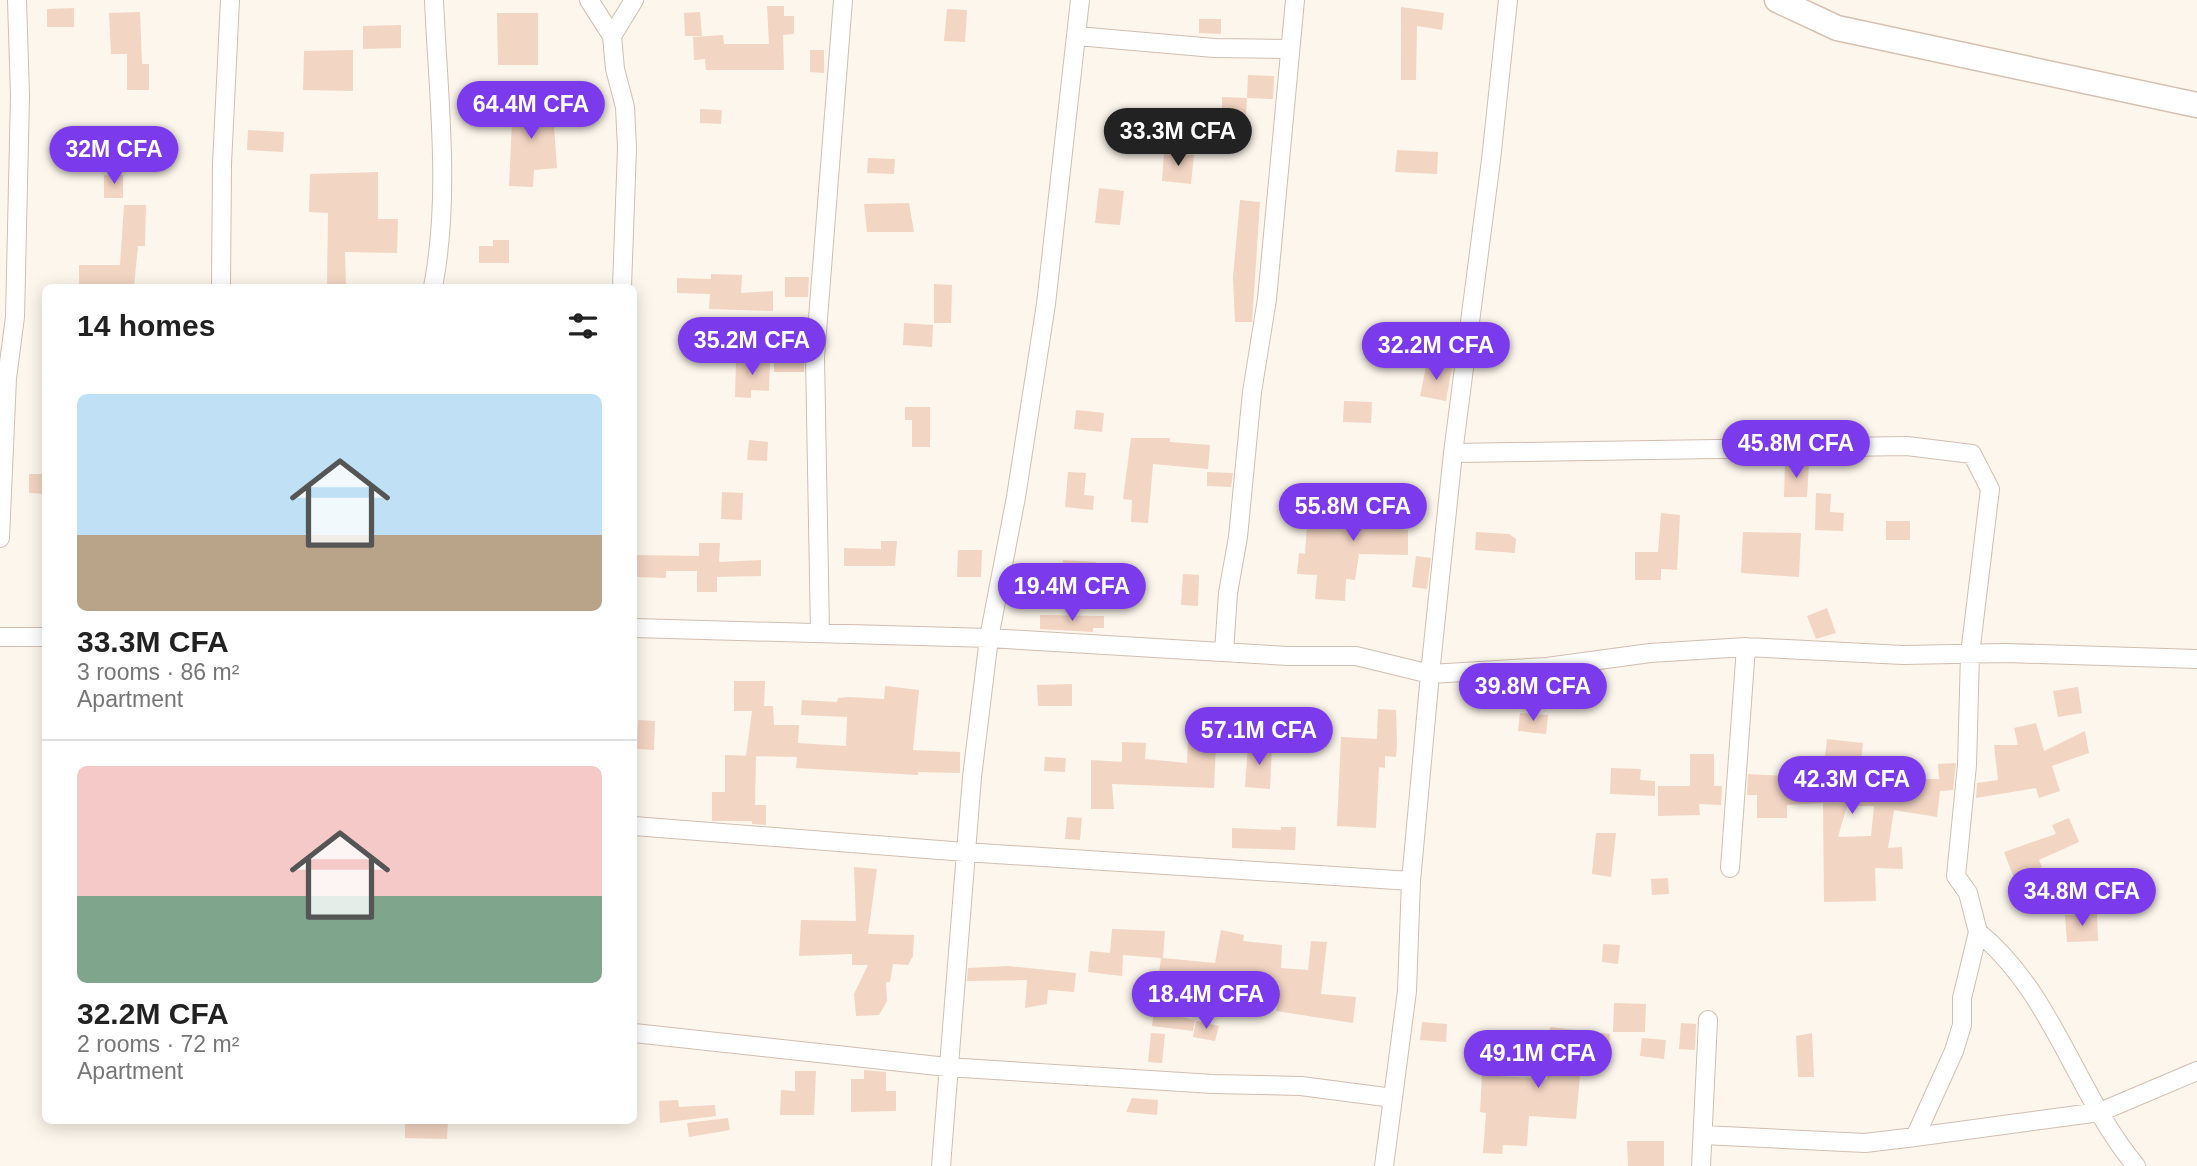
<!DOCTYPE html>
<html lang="en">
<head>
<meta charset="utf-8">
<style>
	:root { --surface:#fff; --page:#f2f2f2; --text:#222; --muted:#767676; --line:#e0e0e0; --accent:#7c3aed }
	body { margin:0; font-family:Helvetica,sans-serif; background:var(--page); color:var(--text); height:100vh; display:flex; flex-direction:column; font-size:26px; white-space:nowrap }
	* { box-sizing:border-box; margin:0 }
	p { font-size:23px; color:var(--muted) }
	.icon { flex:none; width:38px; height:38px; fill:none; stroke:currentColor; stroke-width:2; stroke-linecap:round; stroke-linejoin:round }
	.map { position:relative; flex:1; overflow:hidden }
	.details { position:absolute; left:42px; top:284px; width:595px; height:840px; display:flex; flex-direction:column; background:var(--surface); border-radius:10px; box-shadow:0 4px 18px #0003 }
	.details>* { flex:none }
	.price { position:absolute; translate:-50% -60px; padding:0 16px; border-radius:24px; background:var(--accent); color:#fff; font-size:23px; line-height:46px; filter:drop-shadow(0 2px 4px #0008) }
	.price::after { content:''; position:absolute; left:50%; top:42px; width:21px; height:16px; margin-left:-10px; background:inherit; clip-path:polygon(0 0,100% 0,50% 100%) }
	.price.on { background:#222; color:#fff }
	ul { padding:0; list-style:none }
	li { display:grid; align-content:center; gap:14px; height:371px; padding:0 35px }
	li+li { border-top:2px solid var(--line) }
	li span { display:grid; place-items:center; height:217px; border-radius:10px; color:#555 }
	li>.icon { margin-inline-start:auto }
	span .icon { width:126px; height:126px; fill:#fffc; stroke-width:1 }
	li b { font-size:30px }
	h2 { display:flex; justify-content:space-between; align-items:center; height:84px; padding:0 35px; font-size:30px }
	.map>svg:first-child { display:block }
	.building { fill:#f3d5c3; fill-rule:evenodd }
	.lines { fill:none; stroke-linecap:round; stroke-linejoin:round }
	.street-casing { stroke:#d1beb0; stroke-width:20 }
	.secondary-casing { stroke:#d6c0b0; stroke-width:27 }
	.street { stroke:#fff; stroke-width:18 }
	.secondary { stroke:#fff; stroke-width:24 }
</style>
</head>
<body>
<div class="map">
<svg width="2197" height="1166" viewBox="0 0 2197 1166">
	<rect width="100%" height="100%" fill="#fdf6ec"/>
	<!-- building -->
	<path class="building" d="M767,6h17v10h10v18l-11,1 1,35h-78l-1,-11 -11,1 -1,-23 30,-2 1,9h45z
		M1401,7l43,6 -2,17 -25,-4 -1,54h-15z
		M74,8v19h-27v-18z
		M947,9l20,1 -2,32 -21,-1z
		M140,12l2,52h7v26h-22v-36h-16l-2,-41z
		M700,12l2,24h-17l-1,-23z
		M497,13h41v52h-40z
		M1199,19h22v15l-22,-1z
		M401,25v23l-38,1v-23z
		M353,50v41l-50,-1 1,-39z
		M810,50h14v23l-14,-1z
		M1248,75l26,1 -1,23 -26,-1z
		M1222,97l25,1 -1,17h-24z
		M513,100l39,1 5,67 -23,2 -1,17 -24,-1z
		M700,109l22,1 -1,14 -21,-1z
		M248,130l36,2 -1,20 -36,-2z
		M145,132l2,37 -15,2 -3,-38z
		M1397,150l41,2 -1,22 -42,-2z
		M1164,153l30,2 -3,29 -29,-3z
		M868,158l27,1 -1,15 -27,-1z
		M378,172v47h20l-1,34 -52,-1 1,35h-19l1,-74 -19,-1 1,-38z
		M104,175h19v23h-19z
		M1099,188l25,3 -4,34 -25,-2z
		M1240,200l20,2 -8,120h-17l-2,-45z
		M909,203l5,29h-47l-3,-28z
		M124,205h22l-1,41h-7l-4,41h-55v-22h41z
		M493,240h16v23h-30v-17h14z
		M711,274l31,1 -1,18 32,-2v20l-64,-2 1,-15 -33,-1v-15l34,1z
		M785,277h24l-1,20h-23z
		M934,284l18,1 -1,38h-17z
		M904,323l29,2 -1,22 -29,-2z
		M774,347h30v25h-30z
		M736,360l34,1 -1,30 -18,-1v8l-16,-1z
		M1427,362l25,5 -6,34 -26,-5z
		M1344,401l28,1 -1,21 -28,-1z
		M905,407h25v40h-18v-27h-7z
		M1076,410l28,3 -2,19 -28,-3z
		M1131,438h39v4l40,3 -2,24 -55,-5 -5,59 -17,-1 1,-22 -9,-1z
		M749,440l19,2 -1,19 -20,-1z
		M1785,463l24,1 -2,33h-23z
		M1068,472l18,1 -2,22 10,1 -1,14 -28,-3z
		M1207,472l26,1 -2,14 -24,-1z
		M29,474h17v20l-17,-1z
		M722,492l21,1 -1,27 -21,-1z
		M1816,493l15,1 -1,18 14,1 -1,18 -28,-1z
		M1352,494l54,5 -3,31h5v25l-49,-1 -4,26 -9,-1 -1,22 -30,-2 2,-24 -20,-1 2,-21 6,1 2,-28 41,3z
		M1661,513l19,2 -3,55 -16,-1v11h-26v-28h23z
		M1886,521h24v19h-24z
		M1476,532l33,2 7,5 -1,14 -40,-3z
		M1743,532l58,1 -2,44 -58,-4z
		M881,541h16l-2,25h-51v-18l37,1z
		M699,543h21l-1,19 42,-2v16l-44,1v15h-20v-21h-31v7l-30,-1v-22l63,1z
		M958,550h24l-1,27h-24z
		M1416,556l15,2 -4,31 -15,-2z
		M1063,560l33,2 -1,10 27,-2v23h-36v-6l-8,-1 1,-5h-17z
		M1183,574l16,1 -1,31 -17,-1z
		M1827,608l9,25 -20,6 -9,-23z
		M1040,615l64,1v12h-11v4l-53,-3z
		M734,681h31l-1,25h9l1,19h25l-1,18 48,3 1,-29 -46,-2 1,-15 35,2 1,-4 11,-1 35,2 1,-13 34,4 -6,60 47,2v21l-42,-1v3l-122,-7 1,-11 -51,-1 6,-45h-18z
		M1072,684v22h-34l-1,-21z
		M2078,687l4,26 -24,4 -5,-26z
		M1378,709l18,1 1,33 -1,14 -11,-1v12l-6,-1 -3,61 -39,-2 4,-89 36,2z
		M1520,713l28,2 -2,19 -28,-3z
		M638,720l17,1 -1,29 -17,-1z
		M2036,723l8,28 41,-20 4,22 -37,13 8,25 -21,7 -3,-10 -60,10 1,-15 21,-3 -4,-35h24l-4,-17z
		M1827,739l36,4 -4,39 48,2v-5h32l-1,-15 18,-1 -3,27 -13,1 -3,26 -43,-7 -6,38 14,-1 1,22 -28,-1 1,33 -52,1 -1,-99 -36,2v13h-30v-23h-10l1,-21 39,2v6l35,-2zM1847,806h27l-3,30 -33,1z
		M1122,742l24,1 -1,16 42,4 1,-21 28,1 -2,45 -102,-4 2,25h-23v-49l31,2z
		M1248,745l24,1 -2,43 -25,-2z
		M1690,754h24v32h8l-1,19 -22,-1 1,11 -42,1v-30h32z
		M725,755l31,1 -1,49h11v20l-14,-1v-3h-40v-29h13z
		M1045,757l21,1 -1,14 -21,-1z
		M1611,768l30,1 -1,11 15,1v15l-45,-2z
		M1067,817l15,1 -2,22 -15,-1z
		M2069,818l10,24 -40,18 3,7 -28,11 -10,-26 52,-18 -4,-9z
		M1281,827h15l-1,23 -63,-2v-20l49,2z
		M1596,833h20l-5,44 -19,-3z
		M854,867l23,2 -9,65 46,1 -1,21 -5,9 -15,-1 -3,18h-4l1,19 -8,14 -23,1 -2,-22 14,-29h-16v-11l-53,2 2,-36 55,1z
		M1668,878l1,16 -17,1 -1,-16z
		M2097,914l1,27 -31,1 -2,-27z
		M1112,929l53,2 -2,27 52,5 6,-33 23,5 -1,6 39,4 -1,23 27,2 3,-29 16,1 -6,52 35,3 -3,26 -77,-12 4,-23 -48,-4 -1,14 -75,-4 5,-36 -38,-3 -1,21 -34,-4 2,-21 20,2z
		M1603,944l17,1 -2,19 -16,-2z
		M1008,966l68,7 -2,19 -26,-2 -1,14 -22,4 2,-28 -60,1 1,-13z
		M1614,1003l32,1 -1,28h-32z
		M1154,1011l41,9 -2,11 -41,-5z
		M1196,1021l23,5 -4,15 -22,-4z
		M1422,1022l25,2 -1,18 -26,-2z
		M1681,1023l15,1 -1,26 -16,-1z
		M1550,1027l60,7 -2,23 -26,-2 -6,64 -47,-3 -2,30 -24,-1 -1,9 -19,-1 3,-40 -6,-1 2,-37 65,4z
		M1151,1033l14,1 -3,29 -14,-1z
		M1812,1033l2,44h-16l-2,-41z
		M1642,1038l24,2 -2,19 -24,-3z
		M864,1070l22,2v19h10v20l-45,1v-33h13z
		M795,1071h21l-2,44h-34l1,-25 14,1z
		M1132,1098l26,2 -1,15 -31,-3z
		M678,1100l1,7 36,-2 1,11 -56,7 -1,-22z
		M728,1118l2,12 -41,7 -2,-14z
		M405,1120h43l-1,19 -42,-1z
		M1627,1141h37v25h-36z"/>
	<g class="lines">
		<defs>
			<path id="street" d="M589,0l23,36
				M1077,36l137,12 76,1
				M221,287l1,-123 8,-164
				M433,287c18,-93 5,-193 1,-287
				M622,287l5,-139 -2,-41 -10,-38 -3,-33 22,-36
				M1453,453l38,-293 17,-160
				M0,538l7,-160 8,-61 5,-221 -3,-96
				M634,628l355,10 299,18h68l74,18 23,-221 454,-7 65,8 18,35 -20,165 -3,111 -11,111 12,17 10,39 -16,66v27l-8,26 -39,86
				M820,633l-5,-276 28,-357
				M0,637h46
				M1224,652l4,-59 10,-56 14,-145 15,-93 28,-299
				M634,826l331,26 446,29
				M1730,868l16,-221
				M1978,932c75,61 98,162 158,234
				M634,1033l313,34 266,17 88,2 92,12
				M1703,1135l162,8 50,-6 185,-25 97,-41
				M941,1166l31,-389 17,-139 27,-141 30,-193 34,-304
				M1384,1166l23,-175 4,-110 19,-207 117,-7 103,-14 96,-6 157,8 103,-2 191,6
				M1701,1166l7,-146"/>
			<path id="secondary" d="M1777,0l60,28 360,77"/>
		</defs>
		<!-- street casing -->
		<use href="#street" class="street-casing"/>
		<!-- secondary casing -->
		<use href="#secondary" class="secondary-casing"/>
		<!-- street -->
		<use href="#street" class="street"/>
		<!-- secondary -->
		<use href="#secondary" class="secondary"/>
	</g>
</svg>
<b class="price" style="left:531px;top:141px">64.4M CFA</b>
<b class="price on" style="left:1178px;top:168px">33.3M CFA</b>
<b class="price" style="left:114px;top:186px">32M CFA</b>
<b class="price" style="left:752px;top:377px">35.2M CFA</b>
<b class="price" style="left:1436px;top:382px">32.2M CFA</b>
<b class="price" style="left:1796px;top:480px">45.8M CFA</b>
<b class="price" style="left:1353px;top:543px">55.8M CFA</b>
<b class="price" style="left:1072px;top:623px">19.4M CFA</b>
<b class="price" style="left:1533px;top:723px">39.8M CFA</b>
<b class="price" style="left:1259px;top:767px">57.1M CFA</b>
<b class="price" style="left:1852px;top:816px">42.3M CFA</b>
<b class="price" style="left:2082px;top:928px">34.8M CFA</b>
<b class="price" style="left:1206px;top:1031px">18.4M CFA</b>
<b class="price" style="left:1538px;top:1090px">49.1M CFA</b>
<section class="details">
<h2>14 homes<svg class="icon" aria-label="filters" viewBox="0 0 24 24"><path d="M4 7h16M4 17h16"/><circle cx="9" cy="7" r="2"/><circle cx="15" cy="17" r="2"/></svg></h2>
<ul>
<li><span style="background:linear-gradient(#bfe0f5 65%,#b9a48a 0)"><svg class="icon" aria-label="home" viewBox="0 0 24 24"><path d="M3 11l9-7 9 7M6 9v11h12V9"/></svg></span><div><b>33.3M CFA</b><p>3 rooms · 86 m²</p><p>Apartment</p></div></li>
<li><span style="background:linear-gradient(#f6c9c9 60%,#7fa58c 0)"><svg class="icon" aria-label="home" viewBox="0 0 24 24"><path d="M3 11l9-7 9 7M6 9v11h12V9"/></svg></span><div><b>32.2M CFA</b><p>2 rooms · 72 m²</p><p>Apartment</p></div></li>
</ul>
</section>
</div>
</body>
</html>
